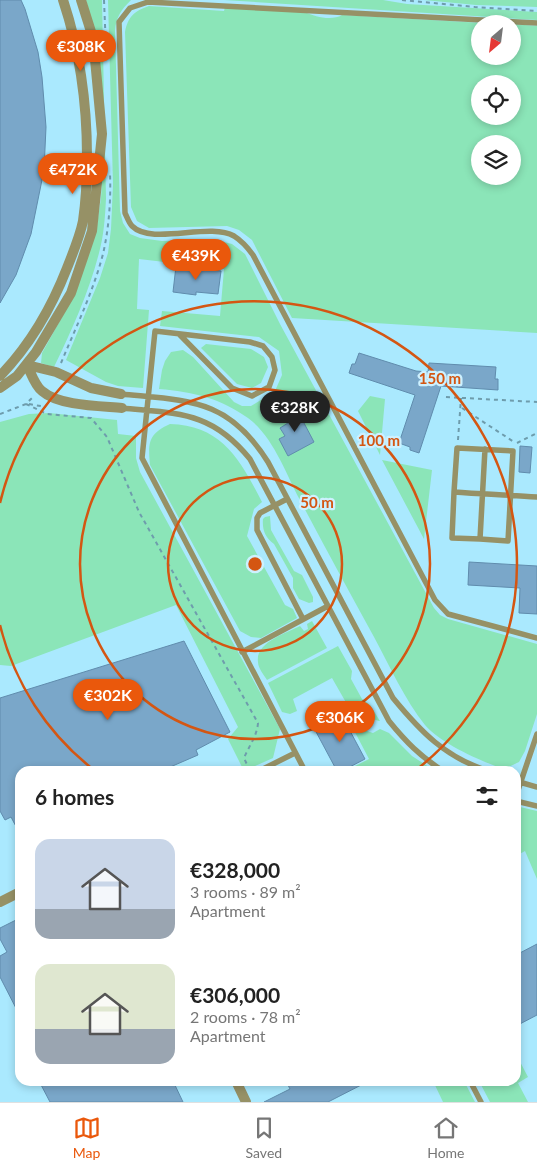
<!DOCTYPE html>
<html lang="en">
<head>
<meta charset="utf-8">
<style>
	:root { --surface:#fff; --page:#f6f6f6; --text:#222; --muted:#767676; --line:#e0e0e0; --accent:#ea580c }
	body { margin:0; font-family:Lato,sans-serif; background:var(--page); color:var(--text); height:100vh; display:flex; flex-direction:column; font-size:19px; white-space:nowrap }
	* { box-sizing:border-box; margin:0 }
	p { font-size:16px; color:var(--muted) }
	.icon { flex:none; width:28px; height:28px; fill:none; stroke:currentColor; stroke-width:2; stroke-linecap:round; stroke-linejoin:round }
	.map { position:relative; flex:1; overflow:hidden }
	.drawer { position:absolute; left:15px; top:766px; width:506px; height:320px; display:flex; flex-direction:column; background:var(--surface); border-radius:15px; box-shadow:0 2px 8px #0003 }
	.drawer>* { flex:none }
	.needle { width:32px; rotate:208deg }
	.tools { position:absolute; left:471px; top:15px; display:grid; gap:10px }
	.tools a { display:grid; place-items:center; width:50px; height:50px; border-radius:50%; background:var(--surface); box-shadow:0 2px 8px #0003; font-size:25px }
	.price { position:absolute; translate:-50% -42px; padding:0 11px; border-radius:18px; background:var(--accent); color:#fff; font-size:16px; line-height:32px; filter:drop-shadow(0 1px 2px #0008) }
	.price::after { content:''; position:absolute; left:50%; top:30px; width:15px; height:11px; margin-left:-8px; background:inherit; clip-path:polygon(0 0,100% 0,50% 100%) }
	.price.active { background:#222; color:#fff }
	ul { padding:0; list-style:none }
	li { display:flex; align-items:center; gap:15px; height:125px; padding:0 20px }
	li span { display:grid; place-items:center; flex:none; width:140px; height:100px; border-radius:15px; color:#555 }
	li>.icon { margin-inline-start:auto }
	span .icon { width:60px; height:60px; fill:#fffc; stroke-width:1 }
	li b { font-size:21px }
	h2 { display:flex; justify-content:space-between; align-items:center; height:60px; padding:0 20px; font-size:21px }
	.tab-bar { display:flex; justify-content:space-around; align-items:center; height:70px; border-top:1px solid var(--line); background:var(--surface); font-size:14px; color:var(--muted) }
	.tab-bar a { display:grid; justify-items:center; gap:2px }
	.tab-bar .active { color:var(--accent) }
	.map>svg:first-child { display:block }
	.green { fill:#8be5b8; fill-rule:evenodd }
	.building { fill:#7aa7c9; stroke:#608cad }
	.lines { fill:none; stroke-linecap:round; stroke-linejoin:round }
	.path { stroke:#6e9cac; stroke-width:2; stroke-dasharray:4 4; stroke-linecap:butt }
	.service { stroke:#969166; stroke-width:5.5 }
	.minor { stroke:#969166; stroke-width:10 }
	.ring { fill:none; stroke:#d45612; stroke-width:2.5 }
	.centre { fill:#d45612; stroke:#cdf1ff; stroke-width:2.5 }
	.ring-label { font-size:15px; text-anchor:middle; font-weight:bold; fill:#d45612; stroke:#cdf1ff; stroke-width:4.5; stroke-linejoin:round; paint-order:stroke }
</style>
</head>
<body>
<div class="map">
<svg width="537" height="1102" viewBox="0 0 537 1102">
	<rect width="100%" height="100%" fill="#aae9fe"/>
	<!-- green -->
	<path class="green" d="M86,0h16l4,199c-1,18 -2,36 -7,54 -10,39 -27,77 -45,114l-13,-4 1,-10 20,-36 35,-92 4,-27 4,-63 -9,-98z
		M108,0h23c-10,10 -15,17 -16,31l5,180 3,12 7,11 10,4 22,3 54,-1 16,4 13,10 35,70 154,284 6,7 8,4 89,25v70l-12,37 -6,11 -15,7c-22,-7 -64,-26 -79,-44 -20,-25 -36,-60 -51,-88 -25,-46 -50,-91 -74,-137 -14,-26 -27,-64 -52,-82 -28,-20 -55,-26 -89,-29l3,-19 3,-9 6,-9 12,-2 10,7 41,45 8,4h9l24,-15 7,-16 -3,-24 -20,-14 -99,-11 2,-15 58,5 4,-47 -85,-10 -2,50 12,1 -6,78 -25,-2 -12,-4 -40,-22 34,-82 8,-25 3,-24 2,-44z
		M224,0h159l24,4 130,8v8z
		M424,0h113v7l-61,-2z
		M149,6l75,5 1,-4 80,5c10,5 27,9 37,3l159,9h-21v32h32l1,-32 24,2v307l-245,-15 -40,-78 -13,-10 -12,-4 -78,2 -12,-7 -6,-14 -6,-175c3,-15 9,-21 24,-26zM480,84h32v32h-32zM480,144h32v32h-32z
		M206,344l45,5 13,8 4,10 -7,16 -9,5 -15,-4 -36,-36z
		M370,396l15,3 -5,56 -22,-44z
		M49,413l68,7 1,14 18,2v22l4,14 140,257 -7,29 -29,13 -16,-32 10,-12 -62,-122 -165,61 -11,-1v-243l29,-8z
		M170,424c52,1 71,37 92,78l-8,7 -7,27 38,69 8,4 4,9 -36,20 -10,-1 -11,-6 -90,-166c-2,-22 -2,-31 20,-41z
		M382,460l50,10 -8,69z
		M270,516l1,14 23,41 8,4 11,22v5l-4,1 -10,-4 -6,-11v-10l-19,-34c-9,-6 -12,-15 -11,-25l2,-2z
		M312,621l15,27 -60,32c-3,-5 -9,-12 -9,-18 -3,-20 29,-29 42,-36l4,5 4,-2 -1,-5z
		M338,646l14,25 -1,8 11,20 8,6 10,16h-1l-35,-11 4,-4 -16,-28 -39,21 4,12 -7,3 -8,-2 -14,-29z
		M349,716l4,1 5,11 15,5 7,-4 9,4 23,23 23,15h-90l24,-12 -22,-42z
		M516,806l21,5v68l-12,-28 -9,5z
		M516,1054l12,23 -10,6 10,19h-38l-11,-21h37z
		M433,1081h31l11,21h-32z"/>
	<!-- building -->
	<path class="building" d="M0,0h21l4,9 13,43 4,25 4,50 -2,43 -13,64 -15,41 -16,28z
		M176,266l45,5 -3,23 -22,-2v3l-23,-3z
		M359,353l57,18 12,1 1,-9 67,4 -1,12h3v11l-57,-4 -22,67 -9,-3v-3l-11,-4 16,-48 -66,-22 3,-9h3z
		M295,406l19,36 -26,14 -9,-17 6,-3 -5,-8 8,-5 -5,-10z
		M520,446l12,1 -2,26 -11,-1z
		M469,562l68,4v48l-18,-1 1,-25 -52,-3z
		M184,641l46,91 -34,18 2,5 -37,16h-141v63l-9,-17 -6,3 -5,-9v-113z
		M341,714l24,45 -23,12h-5l-23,-43z
		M20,918v98l-20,-39v-21l7,-4 -7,-13v-11z
		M537,944v71l-21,11v-71z
		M39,1081h134l10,21h-133z
		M286,1081h83l-41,21h-64l26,-13z"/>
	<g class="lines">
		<!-- path -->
		<path class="path" d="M104,0l2,49
			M402,0l73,7 62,4
			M61,363c15,-36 32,-71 42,-109 6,-26 8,-54 7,-81
			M446,397l91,5
			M26,404l21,10 44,4 16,19 32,75 119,211c-1,13 -9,23 -14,35l6,13
			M29,404l17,3
			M462,408l52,34
			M0,414l26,-10 7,-7
			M458,440l3,-42
			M517,443l20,-10"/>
		<!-- service -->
		<path class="service" d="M537,23l-389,-21 -18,6 -11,14 6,191c2,4 4,10 7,13 20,20 77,-4 102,10 8,5 14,12 19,19l182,345 13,14 89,24
			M179,334l53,54 20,8 17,-9 6,-17 -3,-13 -9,-11 -13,-4 -95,-11 -13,127 163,313
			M121,394c68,7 107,4 147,68l125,236c28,34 52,59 95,73
			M122,408c57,6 89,3 128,51l139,262c17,21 31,35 54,50
			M454,492l-2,46 28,1 5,-90
			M287,499l-27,14 -3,5v12l46,89
			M480,539l28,2 5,-90 -56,-3 -3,44c28,2 55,3 83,5
			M242,652l86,-46
			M259,771l36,-18
			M516,781l21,6
			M516,796l21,-62
			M516,801l21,5
			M470,1081l11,21"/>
		<!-- minor -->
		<path class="minor" d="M27,365c4,8 8,21 15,26 17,15 58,15 80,17
			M27,365l29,7 35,16 30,6
			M0,376c31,-32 51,-67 67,-108 6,-15 13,-32 16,-47 3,-21 4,-43 4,-64 0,-54 -7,-106 -24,-157
			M0,388l17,-12 19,-24 35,-59 21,-62 10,-97 -9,-96 -12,-38
			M0,902l20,-10
			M236,1081l10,21"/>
	</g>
	<!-- distance rings -->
	<g class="ring">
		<circle cx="255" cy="564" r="87"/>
		<circle cx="255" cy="564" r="175"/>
		<path d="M94 770A262 262 0 0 1 0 625M0 503A262 262 0 1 1 416 770"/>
	</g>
	<circle cx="255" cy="564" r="8" class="centre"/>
	<g class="ring-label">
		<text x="440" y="384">150 m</text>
		<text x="379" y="446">100 m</text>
		<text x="317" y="508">50 m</text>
	</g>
</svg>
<div class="tools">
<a><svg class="needle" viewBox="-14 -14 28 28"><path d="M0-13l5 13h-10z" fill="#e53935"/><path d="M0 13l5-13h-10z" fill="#767676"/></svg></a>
<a><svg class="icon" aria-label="locate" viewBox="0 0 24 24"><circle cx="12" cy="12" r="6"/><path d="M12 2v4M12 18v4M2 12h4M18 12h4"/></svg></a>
<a><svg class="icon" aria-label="layers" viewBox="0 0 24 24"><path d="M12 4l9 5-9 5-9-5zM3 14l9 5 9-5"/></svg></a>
</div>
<b class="price" style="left:81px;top:72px">€308K</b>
<b class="price" style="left:73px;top:195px">€472K</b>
<b class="price" style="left:196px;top:281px">€439K</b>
<b class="price active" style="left:295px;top:433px">€328K</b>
<b class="price" style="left:108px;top:721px">€302K</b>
<b class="price" style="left:340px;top:743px">€306K</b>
<section class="drawer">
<h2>6 homes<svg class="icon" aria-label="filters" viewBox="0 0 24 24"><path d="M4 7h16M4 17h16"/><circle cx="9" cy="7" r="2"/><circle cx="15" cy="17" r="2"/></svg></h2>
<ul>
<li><span style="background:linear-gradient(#c9d6e8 70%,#9aa5b1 0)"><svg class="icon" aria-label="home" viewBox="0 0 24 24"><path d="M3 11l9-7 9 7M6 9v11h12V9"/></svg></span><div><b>€328,000</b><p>3 rooms · 89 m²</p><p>Apartment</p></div></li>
<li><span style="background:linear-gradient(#dfe7d0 65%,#9aa5b1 0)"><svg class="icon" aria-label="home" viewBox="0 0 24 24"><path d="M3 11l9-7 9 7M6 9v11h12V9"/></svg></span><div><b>€306,000</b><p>2 rooms · 78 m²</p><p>Apartment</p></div></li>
</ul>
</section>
</div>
<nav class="tab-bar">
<a class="active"><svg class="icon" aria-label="map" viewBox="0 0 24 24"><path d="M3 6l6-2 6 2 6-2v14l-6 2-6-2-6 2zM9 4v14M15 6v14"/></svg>Map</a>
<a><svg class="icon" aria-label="saved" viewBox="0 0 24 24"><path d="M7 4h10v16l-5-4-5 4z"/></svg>Saved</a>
<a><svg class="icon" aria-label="home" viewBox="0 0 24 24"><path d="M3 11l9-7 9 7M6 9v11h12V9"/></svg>Home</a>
</nav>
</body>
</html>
